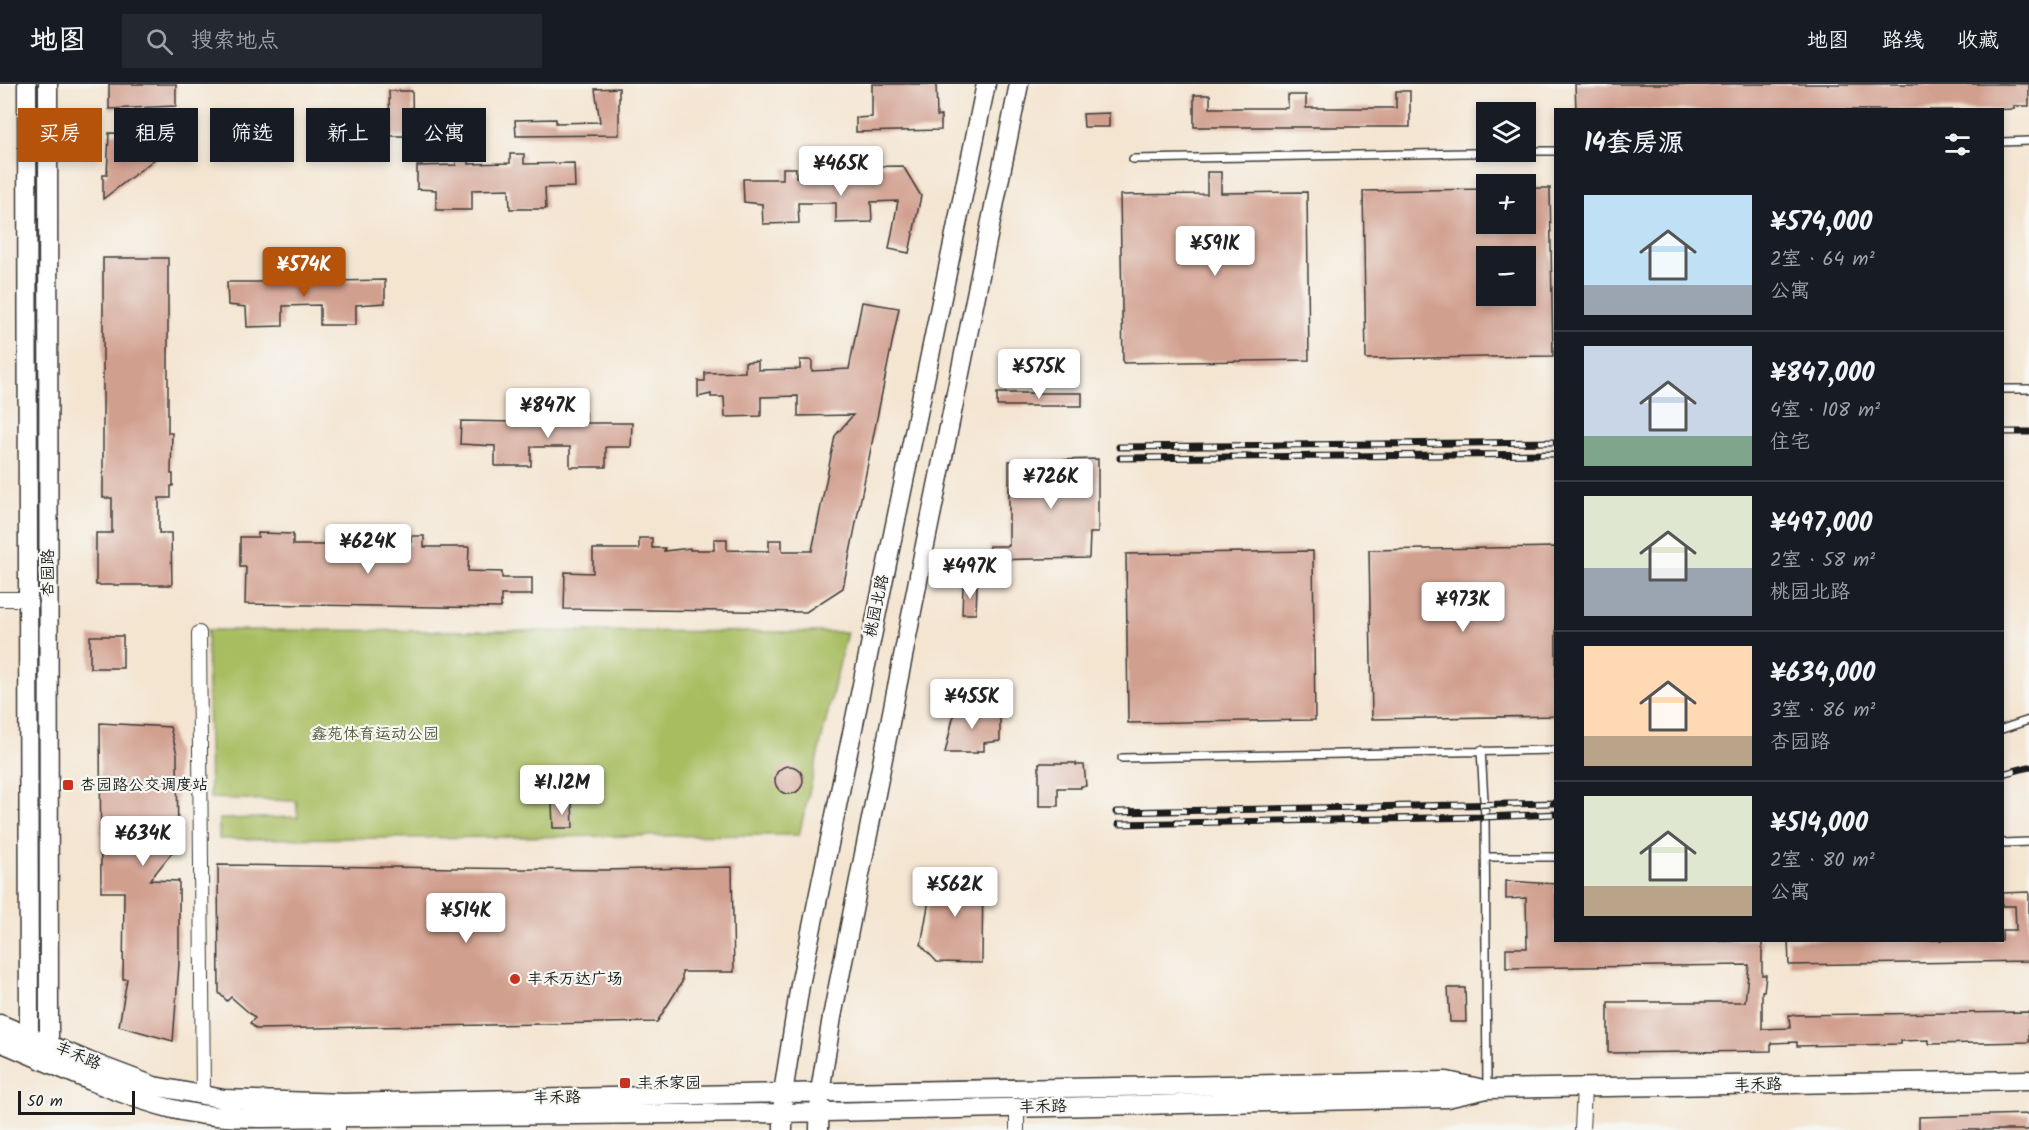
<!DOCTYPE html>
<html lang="zh">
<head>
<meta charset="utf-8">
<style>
	:root { --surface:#171b24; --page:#242831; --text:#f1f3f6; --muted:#9ea1a6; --line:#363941; --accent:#b45309 }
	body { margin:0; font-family:Kalam,"LXGW WenKai TC",sans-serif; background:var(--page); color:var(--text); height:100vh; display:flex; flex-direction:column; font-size:22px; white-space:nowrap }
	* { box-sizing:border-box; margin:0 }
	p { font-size:20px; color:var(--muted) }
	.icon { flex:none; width:33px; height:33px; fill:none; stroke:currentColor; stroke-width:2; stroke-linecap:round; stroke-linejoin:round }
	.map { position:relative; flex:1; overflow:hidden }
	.side { position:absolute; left:1554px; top:24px; width:450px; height:834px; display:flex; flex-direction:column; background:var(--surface); border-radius:0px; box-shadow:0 3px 9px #0003 }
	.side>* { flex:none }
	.banner { position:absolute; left:18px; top:24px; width:570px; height:54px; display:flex; gap:12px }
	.controls { position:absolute; left:1476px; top:18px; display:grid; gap:12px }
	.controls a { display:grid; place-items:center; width:60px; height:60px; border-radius:0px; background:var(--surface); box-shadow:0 3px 9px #0003; font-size:30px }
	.scale { position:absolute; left:18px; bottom:15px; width:117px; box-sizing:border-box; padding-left:6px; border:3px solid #1c1c1c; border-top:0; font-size:16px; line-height:21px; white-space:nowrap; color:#1c1c1c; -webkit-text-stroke:4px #f6f6f2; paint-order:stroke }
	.price { position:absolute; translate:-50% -51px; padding:0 14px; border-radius:6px; background:#fff; color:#222; font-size:20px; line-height:39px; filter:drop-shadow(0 2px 3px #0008) }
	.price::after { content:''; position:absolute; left:50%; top:36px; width:18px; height:14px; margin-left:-9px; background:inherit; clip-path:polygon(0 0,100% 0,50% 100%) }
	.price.active { background:var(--accent); color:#fff }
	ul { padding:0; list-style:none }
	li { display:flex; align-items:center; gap:18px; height:150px; padding:0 30px }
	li+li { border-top:2px solid var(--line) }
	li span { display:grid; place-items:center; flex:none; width:168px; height:120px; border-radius:0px; color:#555 }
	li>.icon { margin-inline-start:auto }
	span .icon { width:72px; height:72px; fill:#fffc; stroke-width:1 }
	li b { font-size:26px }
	h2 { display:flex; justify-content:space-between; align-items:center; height:72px; padding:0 30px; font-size:26px }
	.pill { padding:0 21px; border-radius:0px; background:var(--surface); box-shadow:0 3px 9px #0003; font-size:21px; line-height:54px }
	.pill.active { background:var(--accent); color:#fff }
	header { display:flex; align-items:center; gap:36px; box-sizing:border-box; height:84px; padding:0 30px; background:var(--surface); border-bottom:2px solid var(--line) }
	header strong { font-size:28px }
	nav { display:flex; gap:33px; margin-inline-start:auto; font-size:21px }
	.search { width:420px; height:54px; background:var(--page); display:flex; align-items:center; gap:15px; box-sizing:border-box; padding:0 21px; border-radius:0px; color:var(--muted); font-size:22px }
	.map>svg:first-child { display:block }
	.green { fill:#a8bd61; stroke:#626c3e; stroke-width:1.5 }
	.building { fill:#d19f8e; fill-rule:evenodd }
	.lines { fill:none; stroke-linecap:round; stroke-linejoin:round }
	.lane-casing { stroke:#3c3a37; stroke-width:10 }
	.street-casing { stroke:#3c3a37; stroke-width:16 }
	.secondary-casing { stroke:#3c3a37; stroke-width:21 }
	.lane { stroke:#fff; stroke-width:7 }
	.street { stroke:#fff; stroke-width:14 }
	.secondary { stroke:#fff; stroke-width:18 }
	.rail-casing { stroke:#1c1c1c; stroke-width:7 }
	.rail { stroke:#f6f6f2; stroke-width:4.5; stroke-dasharray:14; stroke-linecap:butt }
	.poi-dot { fill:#c8321e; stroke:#f6f6f2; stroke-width:2 }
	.labels { text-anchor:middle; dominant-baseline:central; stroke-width:4.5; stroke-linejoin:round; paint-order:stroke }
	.street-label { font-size:16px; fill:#1c1c1c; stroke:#f6f6f2 }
	.park-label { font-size:16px; fill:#545c38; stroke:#f6f6f2 }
	.poi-label { font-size:16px; fill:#1c1c1c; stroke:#f6f6f2; text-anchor:start }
</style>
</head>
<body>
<header>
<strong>地图</strong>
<div class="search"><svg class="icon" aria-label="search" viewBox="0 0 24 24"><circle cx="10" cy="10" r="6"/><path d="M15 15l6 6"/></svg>搜索地点</div>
<nav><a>地图</a><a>路线</a><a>收藏</a></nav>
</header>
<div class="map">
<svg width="2029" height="1046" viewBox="0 0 2029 1046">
	<rect width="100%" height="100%" fill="#f6f6f2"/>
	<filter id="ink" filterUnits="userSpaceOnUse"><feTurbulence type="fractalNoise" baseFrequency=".0167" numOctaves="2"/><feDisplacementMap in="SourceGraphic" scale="12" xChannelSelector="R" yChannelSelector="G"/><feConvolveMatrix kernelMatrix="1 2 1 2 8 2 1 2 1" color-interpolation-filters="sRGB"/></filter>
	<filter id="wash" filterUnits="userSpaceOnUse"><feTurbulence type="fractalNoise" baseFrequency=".008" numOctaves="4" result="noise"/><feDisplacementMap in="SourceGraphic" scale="24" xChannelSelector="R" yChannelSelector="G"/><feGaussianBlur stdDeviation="1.35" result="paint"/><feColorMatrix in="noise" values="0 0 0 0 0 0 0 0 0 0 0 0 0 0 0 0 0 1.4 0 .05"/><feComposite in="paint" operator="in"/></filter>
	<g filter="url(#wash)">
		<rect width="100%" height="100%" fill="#f4e5d1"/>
		<!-- green -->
		<path class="green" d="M207,546l640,2 -48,203 -580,4v-20l79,-2 -2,-16 -86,-3z"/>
		<g id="blocks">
			<!-- building -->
			<path class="building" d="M109,0h67v22l-67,3z
				M872,0h64l1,32h4v14l-85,2v-14l16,-1z
				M1575,0h454v22h-15v3l-26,1h-412z
				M619,4v47l-103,1 -1,-16 41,-1v4l44,-1 -5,-33z
				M389,7h23l1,45h-23z
				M1396,7h14v36h-216v-32h16v13h78v-13h18v13h90z
				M1109,29v14h-25l-1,-13z
				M456,43h13v37l41,-1v-9h14v10l50,-1 1,24 -30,1 1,21h-36l-1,-20 -37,1v20h-36v-20l-19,-1v-23l39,-1z
				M109,49l51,1v21l-57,44v-24h4z
				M903,82l18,30 -12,57 -20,-4 9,-48 -27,1 1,20 -36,1v-20h-38l1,20 -36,1 -1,-20 -18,-2 -1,-23h40v-11h13v9h10l31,-1v-9z
				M1207,88h14v21l86,-1 2,168 -186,3 -3,-168 87,-1z
				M1526,104h24l3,168 -187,3 -3,-168 123,-2v35h40zM1486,172h40v40h-40z
				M103,174h65v175h4l-1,41h2v12h-2v12h-12v35h12l1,52h-76v-52h16v-35h-9z
				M267,187h13v9l42,-1v-8h12v10l51,-1v23l-29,2v20h-36v-20l-37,1v20l-36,1 -1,-20 -18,-2 -1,-23h40z
				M862,218l37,6 -56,280 -37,24 -242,-3 1,-37 28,1v-24h46v-11h13v10h13l-1,3 26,-3v2h24v-11h13v11l42,1v-11h13v11h30l23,-115 18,-21 -55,1v-20l-37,1v19l-36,1 -1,-20h-13v-3l-13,3v-16h7v-8l40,-1v-10l13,-1v9l42,-1v-9h12v11l37,-2z
				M997,309h85v13h-85z
				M516,327h13v9l44,1v-10l13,1v11h46l-1,24h-25v20h-36v-20h-39v19h-36v-20l-35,-2 1,-23 55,1z
				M1098,375v74h-8l-1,25 -100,2v-14h20v-85z
				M258,449l35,1v11h41v-10h13v10h64v-9h13v11h45l-1,24 34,1v6h30v17h-31v13l-256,-4 1,-37h-6v-30h18z
				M1556,463v169l-184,3 -3,-169z
				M1313,467l2,169 -187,3 -2,-169z
				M963,502h14l-1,28h-14z
				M90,552h33v32h-33z
				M956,621l28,2v8l16,2v24l-16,2v8h-7v2h-32z
				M100,639l70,4 7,27 1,91 -28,35 29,1v83l-6,77 -54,-15 8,-47h-4l1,-87h-23z
				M1039,679h37v2h8l2,21h-5v2h-23v18h-19z
				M775 696a14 14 0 1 1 28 0a14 14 0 1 1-28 0Z
				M552,719h20l1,25h-20z
				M218,781l387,5 127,-3 2,105h-52v10l-25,40 -401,7 -6,-6 5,-5 -24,-21 -4,4 -8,-8z
				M983,787l-1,92 -45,-1 -16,-17 13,-73z
				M1506,797l50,3v56h206v35h4l-2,16h-2v38l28,-1 -1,-13 240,-3v30l-100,2v-4l-28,1v3l-104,2v-4l-26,1v8l-162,2 -1,-1v-50h137l4,-37 -243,3v-20h21l-1,-50 -20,1z
				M2029,808v69l-240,4 -1,-25h214v-10h14l-1,-24h-13v-13z
				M1448,904h17l1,34h-16z
				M2029,1030v16h-110v-13z"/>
		</g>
	</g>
	<g filter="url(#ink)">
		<use href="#blocks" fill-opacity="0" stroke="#3c3a37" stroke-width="1.5"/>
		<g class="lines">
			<defs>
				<path id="lane" d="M2002,58l27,-1
					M1526,67h30
					M1133,75l391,-7
					M2002,305h27
					M2002,645l27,-9
					M1481,666l4,67 2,270
					M1122,674l434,-8
					M2002,759l27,-1
					M1485,773h71"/>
				<path id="street" d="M0,515h28
					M199,549l4,462
					M1017,1024v22
					M338,1034v12
					M1582,1046l2,-42"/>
				<path id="secondary" d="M27,0l2,961
					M48,0l1,970
					M0,940l88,37 66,25 70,13 120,4 439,-10 664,-12 32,7
					M0,958c56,23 113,52 173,67 28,7 58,9 87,9l522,-5 665,-15 40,-9 542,-9
					M783,1046v-37l17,-108 186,-901
					M819,1046l1,-38 12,-75 92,-467 95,-466"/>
			</defs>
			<!-- lane casing -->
			<use href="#lane" class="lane-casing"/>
			<!-- street casing -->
			<use href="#street" class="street-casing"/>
			<!-- secondary casing -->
			<use href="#secondary" class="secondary-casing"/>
			<!-- lane -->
			<use href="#lane" class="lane"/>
			<!-- street -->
			<use href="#street" class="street"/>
			<!-- secondary -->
			<use href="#secondary" class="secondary"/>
			<defs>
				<path id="rail" d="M2002,348h27
					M1119,363l437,-5
					M1120,374l436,-4
					M2002,690l27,-7
					M1116,728l440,-9
					M1119,740l366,-7 71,-3"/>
			</defs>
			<!-- rail casing -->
			<use href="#rail" class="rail-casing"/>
			<!-- rail -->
			<use href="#rail" class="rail"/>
		</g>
	</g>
	<!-- markers -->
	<g class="poi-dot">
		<rect x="62" y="695" width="12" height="12" rx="3"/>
		<circle cx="515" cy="895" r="6"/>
		<rect x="619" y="993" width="12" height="12" rx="3"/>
	</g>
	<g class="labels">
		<!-- street labels -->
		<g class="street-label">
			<text transform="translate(48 489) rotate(-90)">杏园路</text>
			<text transform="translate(877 522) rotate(-78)">桃园北路</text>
			<text transform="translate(78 972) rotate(23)">丰禾路</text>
			<text transform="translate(1758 1001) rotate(-1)">丰禾路</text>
			<text transform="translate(557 1014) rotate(-1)">丰禾路</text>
			<text transform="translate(1043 1023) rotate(-1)">丰禾路</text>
		</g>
		<!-- park labels -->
		<g class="park-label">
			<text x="375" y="650">鑫苑体育运动公园</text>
		</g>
		<!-- poi labels -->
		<g class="poi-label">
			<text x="80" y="701">杏园路公交调度站</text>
			<text x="527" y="895">丰禾万达广场</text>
			<text x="637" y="999">丰禾家园</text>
		</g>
	</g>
</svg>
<div class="controls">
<a><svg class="icon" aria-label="layers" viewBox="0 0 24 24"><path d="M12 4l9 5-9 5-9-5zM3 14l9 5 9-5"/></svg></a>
<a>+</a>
<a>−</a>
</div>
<div class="scale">50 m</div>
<b class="price" style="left:841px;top:113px">¥465K</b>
<b class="price" style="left:1215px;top:193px">¥591K</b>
<b class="price active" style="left:304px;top:214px">¥574K</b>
<b class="price" style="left:1039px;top:316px">¥575K</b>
<b class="price" style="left:548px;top:355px">¥847K</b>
<b class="price" style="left:1051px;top:426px">¥726K</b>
<b class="price" style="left:368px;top:491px">¥624K</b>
<b class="price" style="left:970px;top:516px">¥497K</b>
<b class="price" style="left:1463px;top:549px">¥973K</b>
<b class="price" style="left:972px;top:646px">¥455K</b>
<b class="price" style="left:562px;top:732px">¥1.12M</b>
<b class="price" style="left:143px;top:783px">¥634K</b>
<b class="price" style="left:955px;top:834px">¥562K</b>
<b class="price" style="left:466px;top:860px">¥514K</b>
<div class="banner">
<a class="pill active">买房</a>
<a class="pill">租房</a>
<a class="pill">筛选</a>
<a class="pill">新上</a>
<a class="pill">公寓</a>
</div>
<section class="side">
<h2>14套房源<svg class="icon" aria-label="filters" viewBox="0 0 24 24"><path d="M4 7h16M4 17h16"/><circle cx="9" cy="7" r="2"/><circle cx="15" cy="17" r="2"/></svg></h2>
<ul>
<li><span style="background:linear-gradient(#bfe0f5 75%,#9aa5b1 0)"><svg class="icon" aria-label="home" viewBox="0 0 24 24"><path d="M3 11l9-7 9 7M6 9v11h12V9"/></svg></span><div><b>¥574,000</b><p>2室 · 64 m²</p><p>公寓</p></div></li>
<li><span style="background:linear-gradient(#c9d6e8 75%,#7fa58c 0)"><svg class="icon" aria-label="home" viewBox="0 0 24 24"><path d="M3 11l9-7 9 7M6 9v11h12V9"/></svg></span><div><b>¥847,000</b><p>4室 · 108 m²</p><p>住宅</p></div></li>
<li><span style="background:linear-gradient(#dfe7d0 60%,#9aa5b1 0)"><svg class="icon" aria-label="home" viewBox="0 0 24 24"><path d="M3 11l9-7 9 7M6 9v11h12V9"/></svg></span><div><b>¥497,000</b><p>2室 · 58 m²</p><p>桃园北路</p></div></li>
<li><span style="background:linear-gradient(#ffd9b3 75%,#b9a48a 0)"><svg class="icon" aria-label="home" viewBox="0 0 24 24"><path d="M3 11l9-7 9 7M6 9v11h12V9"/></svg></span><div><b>¥634,000</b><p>3室 · 86 m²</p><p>杏园路</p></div></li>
<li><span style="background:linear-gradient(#dfe7d0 75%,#b9a48a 0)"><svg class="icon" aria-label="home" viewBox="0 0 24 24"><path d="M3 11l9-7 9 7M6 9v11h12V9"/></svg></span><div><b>¥514,000</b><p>2室 · 80 m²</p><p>公寓</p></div></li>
</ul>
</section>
</div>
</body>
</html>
